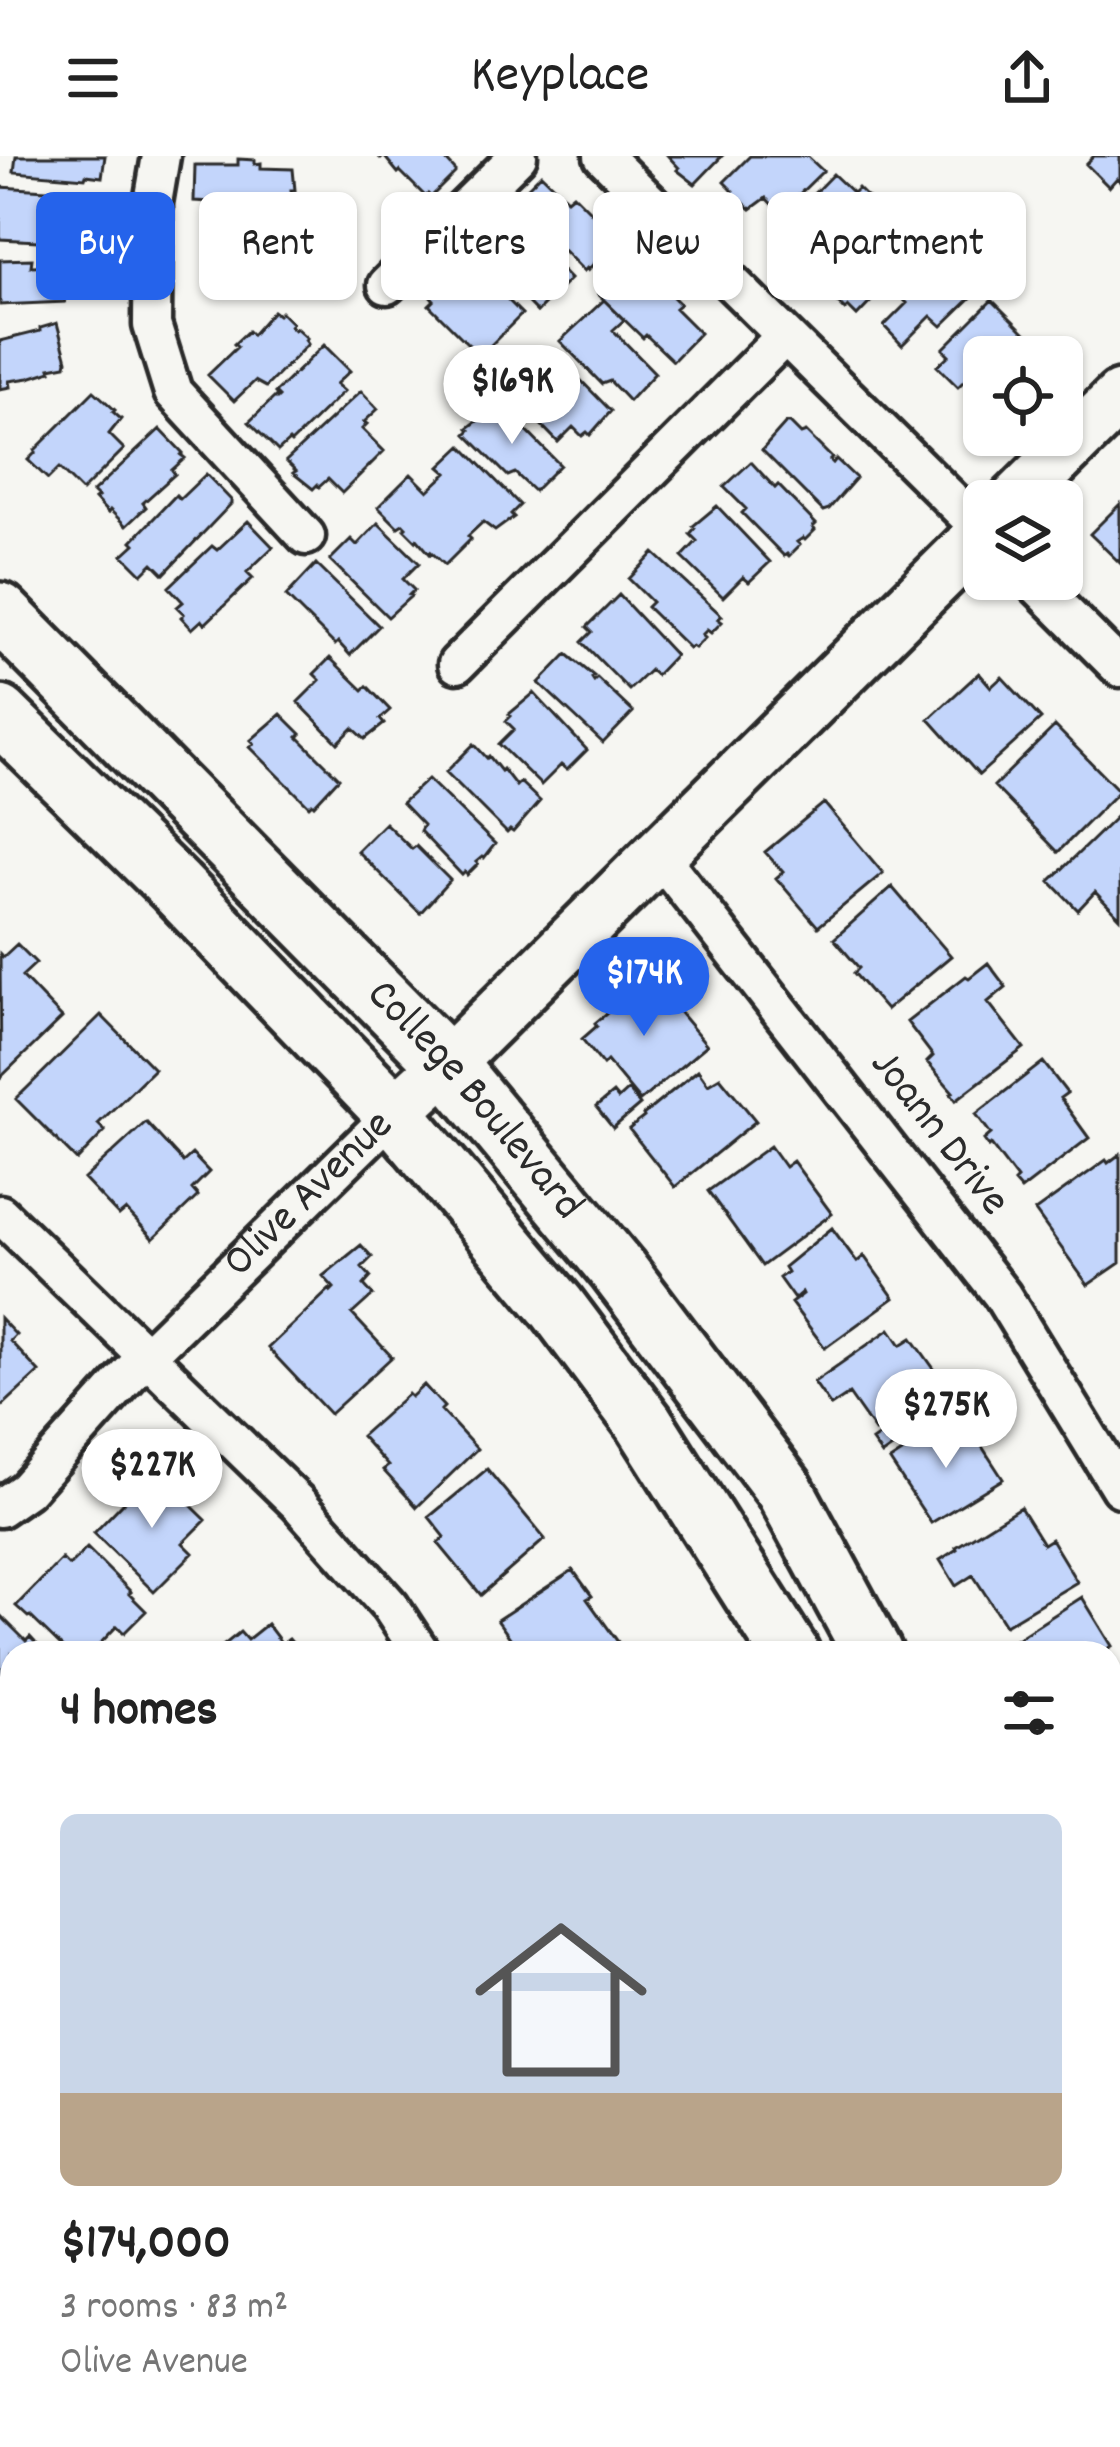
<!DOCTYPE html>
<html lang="en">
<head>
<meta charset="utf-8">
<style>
	:root { --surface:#fff; --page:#f6f6f6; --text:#222; --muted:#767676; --accent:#2563eb }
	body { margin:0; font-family:Dekko,sans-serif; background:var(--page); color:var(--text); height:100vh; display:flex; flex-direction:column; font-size:45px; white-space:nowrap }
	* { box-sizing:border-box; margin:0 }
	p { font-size:39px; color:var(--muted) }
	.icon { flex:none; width:66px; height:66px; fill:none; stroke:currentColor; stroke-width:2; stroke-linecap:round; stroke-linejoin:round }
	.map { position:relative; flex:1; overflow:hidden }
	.sheet { position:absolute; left:0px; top:1485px; width:1122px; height:807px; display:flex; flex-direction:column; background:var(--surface); border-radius:36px 36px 0 0; box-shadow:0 3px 9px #0004 }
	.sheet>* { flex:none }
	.hud { position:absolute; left:36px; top:36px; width:1050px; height:108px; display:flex; gap:24px }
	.fabs { position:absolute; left:963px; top:180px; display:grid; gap:24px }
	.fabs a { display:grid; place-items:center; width:120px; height:120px; border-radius:18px; background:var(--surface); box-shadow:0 3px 9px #0004; font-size:60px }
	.price { position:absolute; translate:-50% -102px; padding:0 27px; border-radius:42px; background:#fff; color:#222; font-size:39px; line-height:78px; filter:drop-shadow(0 3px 6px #0008) }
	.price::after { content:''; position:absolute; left:50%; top:72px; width:36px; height:27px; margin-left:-18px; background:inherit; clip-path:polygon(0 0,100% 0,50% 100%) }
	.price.on { background:var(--accent); color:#fff }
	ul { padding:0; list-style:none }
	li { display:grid; align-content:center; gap:24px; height:636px; padding:0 60px }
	li span { display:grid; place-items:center; height:372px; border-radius:18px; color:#555 }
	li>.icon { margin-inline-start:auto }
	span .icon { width:216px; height:216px; fill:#fffc; stroke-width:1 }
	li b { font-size:51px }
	h2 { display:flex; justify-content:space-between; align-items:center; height:144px; padding:0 60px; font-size:51px }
	.tag { padding:0 42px; border-radius:18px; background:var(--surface); box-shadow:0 3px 9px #0004; font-size:42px; line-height:108px }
	.tag.on { background:var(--accent); color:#fff }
	header { display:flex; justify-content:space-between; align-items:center; height:156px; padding:0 60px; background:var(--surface); font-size:54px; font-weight:600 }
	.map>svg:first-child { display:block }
	.building { fill:#c3d5fb; stroke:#2b2b2b; stroke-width:3 }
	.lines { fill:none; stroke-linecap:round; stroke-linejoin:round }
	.minor-casing { stroke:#2b2b2b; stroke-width:45 }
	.secondary-casing { stroke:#2b2b2b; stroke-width:60 }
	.primary-casing { stroke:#2b2b2b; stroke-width:66 }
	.minor { stroke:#f6f6f2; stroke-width:36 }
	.secondary { stroke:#f6f6f2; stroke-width:51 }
	.primary { stroke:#f6f6f2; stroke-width:57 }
	.labels { text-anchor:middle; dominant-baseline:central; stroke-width:12; stroke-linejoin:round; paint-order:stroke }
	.street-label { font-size:45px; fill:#2b2b2b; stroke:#f6f6f2 }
</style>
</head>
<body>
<header><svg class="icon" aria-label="menu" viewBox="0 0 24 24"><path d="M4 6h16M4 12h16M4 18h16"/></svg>Keyplace<svg class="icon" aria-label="share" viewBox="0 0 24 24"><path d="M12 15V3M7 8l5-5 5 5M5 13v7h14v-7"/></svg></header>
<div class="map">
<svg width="1120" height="2291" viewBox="0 0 1120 2291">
	<rect width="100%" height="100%" fill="#f6f6f2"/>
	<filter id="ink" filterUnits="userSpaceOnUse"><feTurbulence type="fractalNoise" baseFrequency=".00833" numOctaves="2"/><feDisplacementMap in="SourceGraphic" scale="24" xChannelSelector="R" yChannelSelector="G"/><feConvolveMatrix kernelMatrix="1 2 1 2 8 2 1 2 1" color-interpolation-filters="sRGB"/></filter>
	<g filter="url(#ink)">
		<!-- building -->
		<path class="building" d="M16,0h89l-3,21 -16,-2 -1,3 -71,-6z
			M378,0h64l13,14v3l-24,24 -3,-3 -2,3 -26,-26 -2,2 -14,-17 -3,3z
			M668,0h54l-27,28 -18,-14 2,-2z
			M750,0h57l16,15 -43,42 -14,-15 -15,11 -20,-16 2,-2 -9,-9z
			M1094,0h26v25l-3,-3 -8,9 -23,-23z
			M238,3l17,1v4l6,-1v5l32,1 2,21h-4l2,21 -3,-1v5l-61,-3 -1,-9 -34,-2 1,-36h43z
			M541,18l26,25 6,-5 44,44 -29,32 -1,-2 -3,3 -68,-69v-3z
			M833,18l20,19 5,-5 20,20 -31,33 3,3 -22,21 -2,-3 -5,5 -23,-20 -3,-7 14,-10 -16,-15z
			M0,31l61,4v8l38,2 2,26 -4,-1 -2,13 -38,-3v6l-57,-3z
			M506,57l64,66 -33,33 -46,-47 4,-4 -19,-19z
			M896,57l36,35 -45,47 -5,-5 -25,26 -9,-9 -3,3 -7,-7 3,-3 -11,-10 27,-27 -5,-5z
			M250,69l81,6 -4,47 -15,-1v3l-66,-4v-7l-35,-2 3,-38 36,3z
			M948,100l33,32 -39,38 -11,-10 -29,29 -18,-19 23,-23 -3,-3z
			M633,101l47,47 -5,4 25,25 -27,28 -27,-26 -3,3 -45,-44z
			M32,103l-1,7 33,-1 1,37 -65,3v-45z
			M452,111l10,10 9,-8 5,5 3,-3 43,43 -42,42 -51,-51 5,-5 -7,-8z
			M604,144l20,20 -11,10 42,43 -26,28 -19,-20 -8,3 -42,-43z
			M992,144l33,33 -24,24h-17v12l-10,10 -4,-4 -12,12 -21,-21 12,-11 -6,-6z
			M273,155l5,4 3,-3 11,11 -2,3 4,4 2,-2 11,10 -2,2 3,4 -42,43 -11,-6 -21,20 -26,-26 29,-28 -3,-3 14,-13 4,4z
			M57,167l10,37 -1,5 -16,3 1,3 -22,7 -20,3 1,6 -10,2v-48l40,-10v-3z
			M324,189l26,26 -14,13 8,7 -53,52 -2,-2 -11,10 -29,-29 26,-25 2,2 2,-2 -4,-4z
			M554,197l57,58 -21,24 -3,-3 -5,4 -9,-9 -15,15 -39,-40 21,-22 -6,-6z
			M94,235l21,19 -2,2 8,7 -12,15 15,15 -42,42 -23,-23 -11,11 -20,-19 8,-8 -1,-2z
			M361,235l17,18 -14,13 3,2 -5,5 22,22 -42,42 -14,-14 -9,8 -2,-2 -4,4 -20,-16 3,-2 -10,-10z
			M493,246l2,3 3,-3 62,63 -26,26 -19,-18 -7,3 -42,-42 4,-4 -2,-2 17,-13 -2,-2z
			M786,267h4l11,11 5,-2 26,26 -2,2 3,3 3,-4 20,19 -27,31 -6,2 -61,-61z
			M160,273l23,24 -2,2 4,3 -13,12 3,4 -32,29 3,4 -20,19 -16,-16 -2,3 -13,-14 3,-2 -5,-5z
			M462,290l58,59 -9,9 3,3 -19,14 -12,-9 -15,14 3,3 -26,26 -14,-13 -1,2 -13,-15 -1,2 -12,-12 2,-2 -3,-3 -5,3 -20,-20 33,-33 17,17 19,-18 -7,-6z
			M751,306l24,26 3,-3 38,39 -3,3 2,3 -10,10 -2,-2 -6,4 3,3 -11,11 -2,-2 -3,2 -42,-43 4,-4 -22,-22z
			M206,318l25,26v4l-67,70 -11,-11 -11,11 -19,-19 12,-11 -3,-3 44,-46 4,4z
			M1120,348v59l-30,-29z
			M717,350l53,56 -21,20 -6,-5 -20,20 -41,-40 15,-16 -7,-7 5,-6 -2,-2z
			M248,365l25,26 -26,25 6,6 -48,46 -3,-4 -10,9 -11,-12 3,-3 -7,-7 6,-5 -14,-15 43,-41 5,4z
			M378,367l41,40 -16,16 11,11 -5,5 2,1 -23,21 -58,-57 21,-21 6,6z
			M654,397l68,63 -4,3 4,3 -11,11 -4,-3 -5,5 3,3 -10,10 -3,-2 -3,2 -42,-41 5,-5 -23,-23z
			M316,408l63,62 -29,29 -12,-13 -3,3 -49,-49z
			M619,439l56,60 -19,20 -6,-5 -21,20 -47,-48 10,-10 -5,-5z
			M567,498l27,22 -2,2 2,3 3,-3 36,34 -30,31 -64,-60z
			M330,502l33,32 4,-4 23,24 -10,9 4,5 -19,15 -12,-11 -15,15 -40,-41 22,-22 -6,-6z
			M979,517l12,14 11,-10 39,42 -62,56 -50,-56z
			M534,537l53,57 -20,20 -6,-5 -20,20 -42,-41 15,-15 -8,-8 5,-5 -2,-2z
			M281,558l20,20 -3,3 41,41 -25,27 -2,-2 -3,3 -59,-59 4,-4 -3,-3z
			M1055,570l64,65 -61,61 -64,-66z
			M474,588l13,14 2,-2 12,15 2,-2 13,17 4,-4 20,19 -27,31 -3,-2 -3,3 -61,-61z
			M428,623l67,65 -11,14 -2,-1 -6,5 2,2 -11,11 -2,-3 -3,3 -42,-44 3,-6 -21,-22z
			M824,647l59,70 -65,54 -42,-49 7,-6 -18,-20z
			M1120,657v105l-25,-26 -17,18 -28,-29z
			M385,667l27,26 4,-3 34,34 -30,33 -63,-62z
			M892,731l59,69 -65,54 -32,-37 5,-5 -25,-29z
			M17,788l19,19 -14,13 40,42 -61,59 -1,-123 3,3z
			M988,807l18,24 -18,15 36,46 -68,52 -5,-7 2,-1 -26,-30 6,-6 -26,-34 59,-46 3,2z
			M650,821l57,68 -67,56 -33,-40 -4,4 -21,-26 15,-13 -2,-3z
			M101,859l53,54 -56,55 7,7 -28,29 -61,-61z
			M1043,906l24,31 -7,5 29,40 -68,52 -7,-8 3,-3 -26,-34 -2,2 -5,-7 7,-6 -15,-20z
			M698,914l10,14 12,-7 36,44 -81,66 -46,-58 15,-12 -1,-2z
			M628,934l12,15 -27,23 -17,-21 17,-14 5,6z
			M146,966l37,40 9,-8 17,18 -17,17 6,7 -45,43 -27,-29 -7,6 -35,-37z
			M770,990l15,21 8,-6 39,53 -70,52 -54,-75z
			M1120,998v109l-32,22 -53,-74 71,-51 2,3z
			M832,1072l25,34 7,-6 30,42 -69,50 -34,-45 12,-9 -1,-2 -8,7 -15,-21 8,-6 -3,-5z
			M361,1089l11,12 -10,10 9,10 -7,8 9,10 -21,19 40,43 -62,57 -62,-66 62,-59 1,2 3,-3 -11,-12z
			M0,1162l16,17 -6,6 29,31 -39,36z
			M890,1173l11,16 11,-7 32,45 -69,48 -26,-37 -18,12 -17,-24z
			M424,1229l20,22 -3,3 36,39 -60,58 -34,-37 5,-4 -27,-30 47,-42 3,3z
			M908,1260l10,14 -36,25 -10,-14z
			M949,1266l11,16 12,-7 31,48 -72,44 -41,-62z
			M487,1313l58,70 -64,56 -43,-52 7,-6 -16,-20z
			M155,1314l51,50 -23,23 10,10 -39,39 -60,-59z
			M1020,1351l23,37 8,-5 26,43 -72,43 -32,-50 -17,11 -16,-26 17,-11 -1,-2z
			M87,1392l44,44 -2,2 17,17 -22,22 -7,-7 -26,27h-23l-38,-37 -2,1 -12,-11 46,-47 7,7z
			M573,1414l19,26 -5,3 31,43 -16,11h-81l-24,-33z
			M1082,1441l30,49 -12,7h-82l-6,-11z
			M0,1459l26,26 4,-4 15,16h-33v54l-12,12z
			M267,1468l15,20 7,-5 12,14h-87l26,-21 7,8z
			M1120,1553v85l-10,5v-85z
			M12,1902v48l-4,-2 -2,4 -6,-3v-23z
			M0,1963l12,6v99l-12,-6z
			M0,2085l12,2v34l-12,33z
			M158,2280h17l30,11h-51z
			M746,2280h10l5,11h-36z
			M813,2280h95l3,11h-95z
			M939,2280h92v2l-31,9h-58z"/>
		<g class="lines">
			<defs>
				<g id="minor">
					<path d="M161,0l-8,47 -1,122 21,67 133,144"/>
					<path d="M603,0l381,376"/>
					<path d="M387,129l131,-129"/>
					<path d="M1031,423l89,89"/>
					<path d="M457,508l327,-327"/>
					<path d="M658,698l344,441 118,193"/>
					<path d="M0,1058l298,289 92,103 31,47"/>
					<path id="s1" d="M0,1352l26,-18 120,-134 248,-243"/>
					<path d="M50,2291l4,-11"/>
				</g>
				<path id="secondary" d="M1015,345l105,-104
					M394,957l53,-49 537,-532"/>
				<g id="primary">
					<path id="s2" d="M0,456l447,452 171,206 166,219 89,164"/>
					<path d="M0,559l176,172 218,226 163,194 87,116 146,230"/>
					<path d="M1110,1963l10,28"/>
					<path d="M1110,2196l10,32"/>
				</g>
			</defs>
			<!-- minor casing -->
			<use href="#minor" class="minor-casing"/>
			<!-- secondary casing -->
			<use href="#secondary" class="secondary-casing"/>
			<!-- primary casing -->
			<use href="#primary" class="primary-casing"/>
			<!-- minor -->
			<use href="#minor" class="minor"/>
			<!-- secondary -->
			<use href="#secondary" class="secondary"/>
			<!-- primary -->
			<use href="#primary" class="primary"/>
		</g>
	</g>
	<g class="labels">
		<!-- street labels -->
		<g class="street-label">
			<text stroke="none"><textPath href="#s2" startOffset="681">College Boulevard</textPath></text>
			<text transform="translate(938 978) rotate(52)">Joann Drive</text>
			<text stroke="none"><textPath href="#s1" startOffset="441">Olive Avenue</textPath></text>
		</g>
	</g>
</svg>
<div class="fabs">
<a><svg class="icon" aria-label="locate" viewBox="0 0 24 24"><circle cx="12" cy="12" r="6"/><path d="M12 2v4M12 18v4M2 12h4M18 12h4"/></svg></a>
<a><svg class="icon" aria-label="layers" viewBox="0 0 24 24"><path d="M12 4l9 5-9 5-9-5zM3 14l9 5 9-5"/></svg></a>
</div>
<b class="price" style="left:512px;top:291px">$169K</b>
<b class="price on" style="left:644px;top:883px">$174K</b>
<b class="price" style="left:946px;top:1315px">$275K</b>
<b class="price" style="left:152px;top:1375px">$227K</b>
<div class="hud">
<a class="tag on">Buy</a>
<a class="tag">Rent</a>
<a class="tag">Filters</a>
<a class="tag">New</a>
<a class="tag">Apartment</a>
</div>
<section class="sheet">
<h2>4 homes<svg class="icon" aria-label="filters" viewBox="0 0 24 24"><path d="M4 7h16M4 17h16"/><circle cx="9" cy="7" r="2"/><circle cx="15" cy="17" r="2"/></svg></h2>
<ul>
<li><span style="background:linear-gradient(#c9d6e8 75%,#b9a48a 0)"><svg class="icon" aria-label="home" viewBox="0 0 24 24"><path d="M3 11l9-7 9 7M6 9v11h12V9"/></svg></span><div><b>$174,000</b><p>3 rooms · 83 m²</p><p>Olive Avenue</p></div></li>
</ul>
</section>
</div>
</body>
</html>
